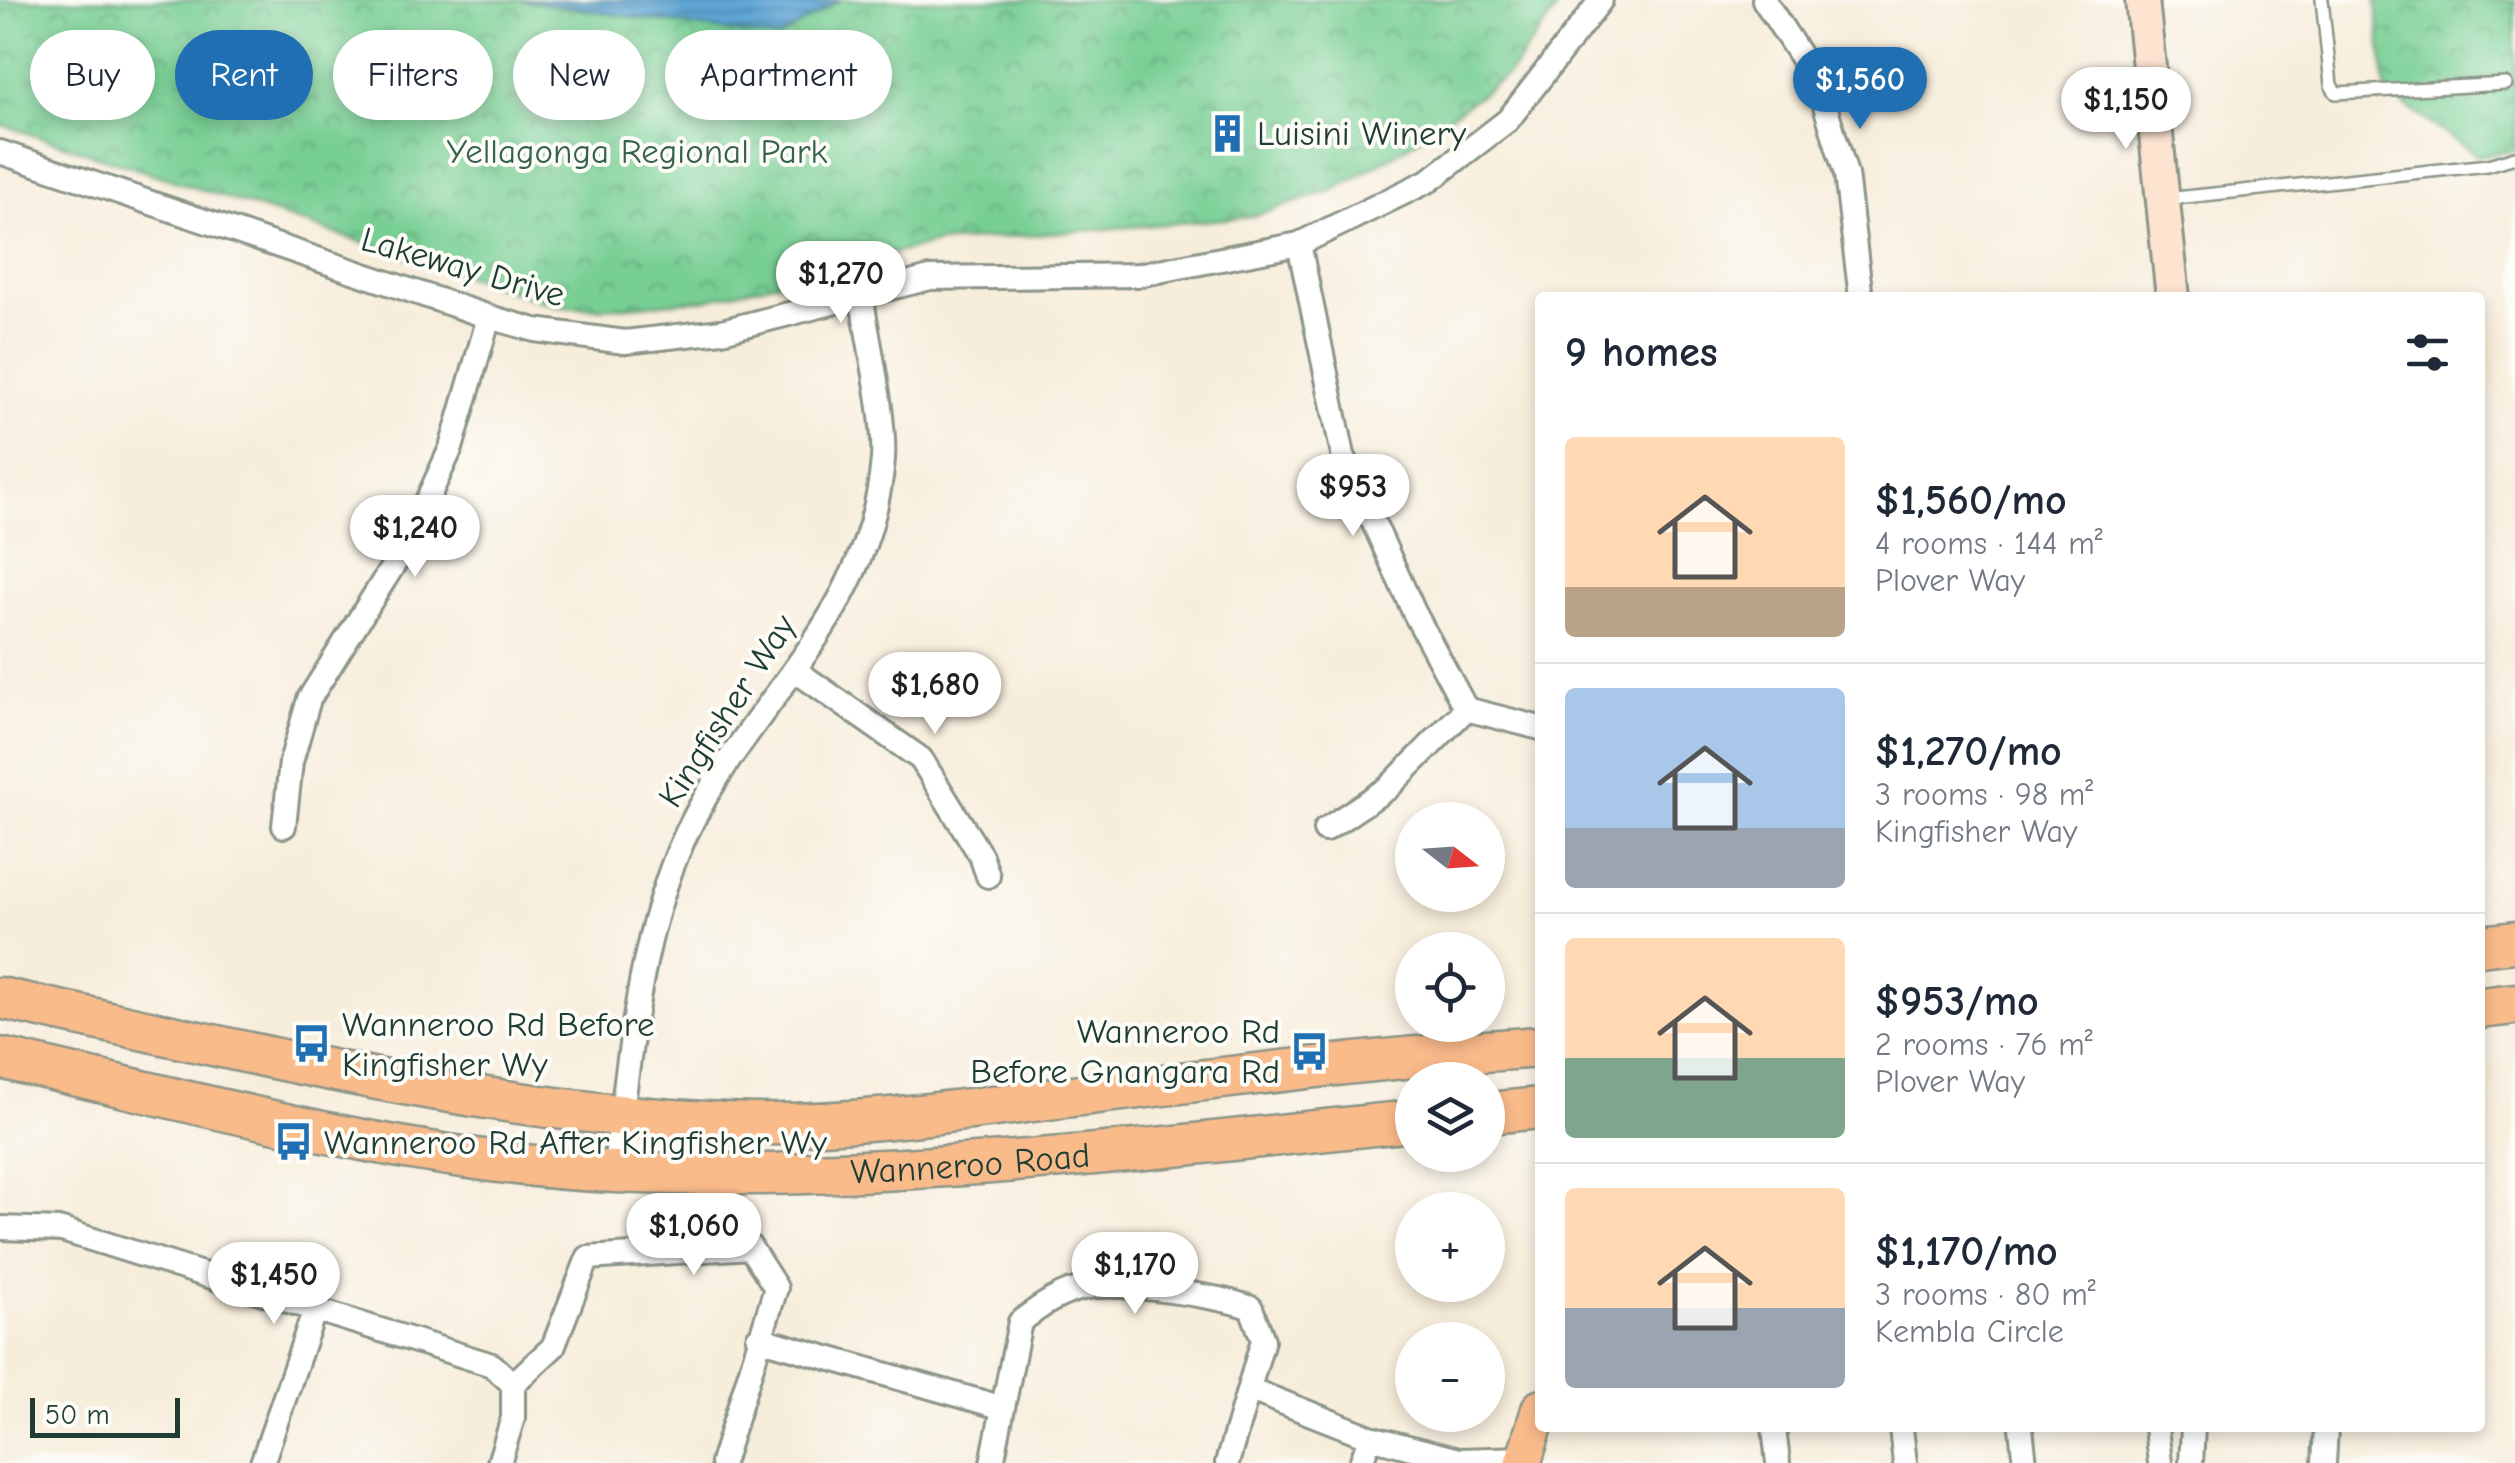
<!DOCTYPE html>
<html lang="en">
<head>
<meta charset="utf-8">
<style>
	:root { --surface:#fff; --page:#f2f2f3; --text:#1f2937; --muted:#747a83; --line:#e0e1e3; --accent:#1f6fb2 }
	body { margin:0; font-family:"Comic Neue",sans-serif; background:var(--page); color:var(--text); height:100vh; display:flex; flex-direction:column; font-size:38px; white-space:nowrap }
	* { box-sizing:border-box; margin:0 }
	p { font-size:32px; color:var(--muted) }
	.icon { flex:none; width:55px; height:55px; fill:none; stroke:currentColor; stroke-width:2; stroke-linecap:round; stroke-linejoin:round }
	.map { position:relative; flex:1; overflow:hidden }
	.side { position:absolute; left:1535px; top:292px; width:950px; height:1140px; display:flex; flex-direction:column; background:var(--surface); border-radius:10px; box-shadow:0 5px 15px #0003 }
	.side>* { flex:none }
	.banner { position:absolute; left:30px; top:30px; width:950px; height:90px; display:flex; gap:20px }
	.needle { width:65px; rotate:107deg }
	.controls { position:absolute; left:1395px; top:802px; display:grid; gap:20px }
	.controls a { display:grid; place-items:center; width:110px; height:110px; border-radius:50%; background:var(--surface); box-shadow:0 5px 15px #0003; font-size:50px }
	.scale { position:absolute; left:30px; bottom:25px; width:150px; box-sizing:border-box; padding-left:10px; border:5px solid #1f3d34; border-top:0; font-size:28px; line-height:35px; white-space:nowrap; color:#1f3d34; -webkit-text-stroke:8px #fdfcf7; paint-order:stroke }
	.price { position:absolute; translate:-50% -85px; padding:0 22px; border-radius:35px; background:#fff; color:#222; font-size:32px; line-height:65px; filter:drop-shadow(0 2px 5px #0008) }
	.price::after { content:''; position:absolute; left:50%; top:60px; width:30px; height:22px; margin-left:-15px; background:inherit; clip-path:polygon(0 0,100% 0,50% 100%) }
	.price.selected { background:var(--accent); color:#fff }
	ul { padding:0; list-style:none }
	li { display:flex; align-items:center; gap:30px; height:250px; padding:0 30px }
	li+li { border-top:2px solid var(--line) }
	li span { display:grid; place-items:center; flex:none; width:280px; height:200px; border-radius:10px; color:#555 }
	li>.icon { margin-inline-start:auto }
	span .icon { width:120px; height:120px; fill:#fffc; stroke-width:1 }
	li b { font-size:42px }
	h2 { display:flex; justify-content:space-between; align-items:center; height:120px; padding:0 30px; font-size:42px }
	.chip { padding:0 35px; border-radius:45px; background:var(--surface); box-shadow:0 5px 15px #0003; font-size:35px; line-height:90px }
	.chip.selected { background:var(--accent); color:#fff }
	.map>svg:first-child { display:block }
	.park { fill:url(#park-crowns); stroke:#4c8664; stroke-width:2.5 }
	.water { fill:url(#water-rules); stroke:#3e7184; stroke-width:2.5 }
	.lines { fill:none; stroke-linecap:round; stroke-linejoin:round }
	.lane-casing { stroke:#8b9588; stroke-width:16 }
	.street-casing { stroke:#8b9588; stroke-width:28 }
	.secondary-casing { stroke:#8b9588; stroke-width:38 }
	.primary-casing { stroke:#8b9588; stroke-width:40 }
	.highway-casing { stroke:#8b9588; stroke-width:45 }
	.lane { stroke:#fff; stroke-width:11 }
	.street { stroke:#fff; stroke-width:22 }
	.secondary { stroke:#fde4d1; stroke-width:32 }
	.primary { stroke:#fabb8b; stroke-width:35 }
	.highway { stroke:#fabb8b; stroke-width:40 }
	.labels { text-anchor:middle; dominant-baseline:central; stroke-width:8; stroke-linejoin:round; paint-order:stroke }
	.poi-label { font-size:35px; fill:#1f3d34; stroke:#fdfcf7; text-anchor:start }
	.park-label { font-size:35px; fill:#35624c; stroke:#fdfcf7 }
	.street-label { font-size:35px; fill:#1f3d34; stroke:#fdfcf7 }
</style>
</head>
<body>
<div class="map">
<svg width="2515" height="1463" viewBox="0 0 2515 1463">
	<defs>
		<pattern id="park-crowns" width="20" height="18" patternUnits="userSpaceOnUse" patternTransform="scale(2.5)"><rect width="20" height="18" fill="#78cf94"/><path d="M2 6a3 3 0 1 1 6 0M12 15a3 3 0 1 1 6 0" fill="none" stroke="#62a97a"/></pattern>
		<pattern id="water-rules" width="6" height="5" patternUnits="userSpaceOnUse" patternTransform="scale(2.5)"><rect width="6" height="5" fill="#5ea5d5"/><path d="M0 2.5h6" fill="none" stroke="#4d88ae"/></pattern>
	</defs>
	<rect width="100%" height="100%" fill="#fdfcf7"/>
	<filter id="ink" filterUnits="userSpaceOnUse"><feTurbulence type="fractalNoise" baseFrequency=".01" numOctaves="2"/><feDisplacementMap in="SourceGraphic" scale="20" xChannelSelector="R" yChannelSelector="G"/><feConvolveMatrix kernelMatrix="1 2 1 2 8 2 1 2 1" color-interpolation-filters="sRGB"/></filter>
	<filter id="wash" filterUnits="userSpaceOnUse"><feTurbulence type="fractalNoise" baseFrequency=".0048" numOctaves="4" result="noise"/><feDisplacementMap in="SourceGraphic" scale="40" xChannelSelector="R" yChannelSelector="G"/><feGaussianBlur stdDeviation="2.25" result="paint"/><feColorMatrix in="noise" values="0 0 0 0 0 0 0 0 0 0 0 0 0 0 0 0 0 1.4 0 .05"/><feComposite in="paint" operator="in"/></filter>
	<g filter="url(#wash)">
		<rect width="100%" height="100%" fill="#f7eddb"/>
		<!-- park -->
		<path class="park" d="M0,0h1563l-53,73 -106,76 -72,42 -83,26 -313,26 -227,56 -104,9 -48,-2 -557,-182z
			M2376,0h139v151l-38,5 -91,-64z"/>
		<!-- water -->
		<path class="water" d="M521,0h318l-61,39z"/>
	</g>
	<g filter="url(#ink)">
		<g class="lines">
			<defs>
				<path id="lane" d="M2322,0l9,85 5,8 170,-9
					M2166,199l322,-34 27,-8"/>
				<path id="street" d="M1764,0l54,83 28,91 15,124
					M0,152l489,165 46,13 90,12 97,-11 208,-53 208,-3 161,-31 131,-64 78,-60 93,-120
					M1299,244l44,211 71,157 52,97 74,19
					M796,671l125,88 60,97 7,20
					M284,826l7,-64 18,-63 99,-157 43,-94 38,-131
					M1325,830l63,-42 78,-79
					M614,1172c15,-105 23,-221 64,-320 60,-144 191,-224 205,-393 3,-41 -16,-122 -22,-166
					M0,1228l62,2 430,135 21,19v34l-14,45
					M758,1338l242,69
					M513,1384l40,-37 35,-89 162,-11 26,41 -54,175
					M1251,1390l119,47 88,23 67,-2
					M1774,1428l4,35
					M1901,1428l4,35
					M2021,1428l4,35
					M2156,1428l4,35
					M262,1463l52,-151
					M992,1463l28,-141c19,-15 43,-32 69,-35 33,-5 132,9 162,21l12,32 -36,123
					M1361,1463l9,-26
					M2191,1463l2,-35
					M2324,1463l2,-35"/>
				<path id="secondary" d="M2142,0l31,298"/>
				<path id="primary" d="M1523,1463l17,-55"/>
				<g id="highway">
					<path d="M2480,946l35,-4"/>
					<path d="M0,998c250,54 498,119 754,126 107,2 214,-15 319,-28 155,-19 312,-39 467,-49"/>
					<path d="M2480,1008l35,-4"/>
					<path id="s1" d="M0,1058c202,45 408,105 615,114 267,12 532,-24 797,-51"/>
					<path d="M1488,1113l52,-5"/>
				</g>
			</defs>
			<!-- lane casing -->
			<use href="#lane" class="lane-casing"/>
			<!-- street casing -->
			<use href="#street" class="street-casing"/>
			<!-- secondary casing -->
			<use href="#secondary" class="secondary-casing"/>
			<!-- primary casing -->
			<use href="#primary" class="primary-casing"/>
			<!-- highway casing -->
			<use href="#highway" class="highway-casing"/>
			<!-- lane -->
			<use href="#lane" class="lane"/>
			<!-- street -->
			<use href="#street" class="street"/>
			<!-- secondary -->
			<use href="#secondary" class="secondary"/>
			<!-- primary -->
			<use href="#primary" class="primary"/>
			<!-- highway -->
			<use href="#highway" class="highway"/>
		</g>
	</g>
	<!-- icons -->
	<defs>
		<symbol id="building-bare" viewBox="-9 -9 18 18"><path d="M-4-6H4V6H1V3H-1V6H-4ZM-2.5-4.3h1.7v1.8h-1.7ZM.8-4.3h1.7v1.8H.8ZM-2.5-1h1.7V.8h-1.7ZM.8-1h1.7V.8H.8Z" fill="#1f6fb2" stroke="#fdfcf7" stroke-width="2.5" paint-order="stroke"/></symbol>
		<symbol id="bus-bare" viewBox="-9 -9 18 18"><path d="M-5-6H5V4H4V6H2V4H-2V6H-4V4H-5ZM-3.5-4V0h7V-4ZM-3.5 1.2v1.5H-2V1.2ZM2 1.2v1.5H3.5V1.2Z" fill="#1f6fb2" stroke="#fdfcf7" stroke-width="2.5" paint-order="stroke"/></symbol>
	</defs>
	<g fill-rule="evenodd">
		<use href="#building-bare" x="1200" y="106" width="55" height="55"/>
		<use href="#bus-bare" x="284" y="1016" width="55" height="55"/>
		<use href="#bus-bare" x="1282" y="1024" width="55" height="55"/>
		<use href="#bus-bare" x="266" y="1114" width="55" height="55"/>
	</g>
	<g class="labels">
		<!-- poi labels -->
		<g class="poi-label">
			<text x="1257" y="133">Luisini Winery</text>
			<text x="342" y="1024">Wanneroo Rd Before<tspan x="342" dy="40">Kingfisher Wy</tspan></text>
			<text x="1280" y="1031" text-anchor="end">Wanneroo Rd<tspan x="1280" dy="40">Before Gnangara Rd</tspan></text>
			<text x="324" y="1142">Wanneroo Rd After Kingfisher Wy</text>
		</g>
		<!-- park labels -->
		<g class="park-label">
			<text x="637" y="151">Yellagonga Regional Park</text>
		</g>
		<!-- street labels -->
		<g class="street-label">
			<text transform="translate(463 267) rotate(16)">Lakeway Drive</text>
			<text transform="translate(727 711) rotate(-57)">Kingfisher Way</text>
			<text stroke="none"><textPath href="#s1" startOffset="982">Wanneroo Road</textPath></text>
		</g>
	</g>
</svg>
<div class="controls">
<a><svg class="needle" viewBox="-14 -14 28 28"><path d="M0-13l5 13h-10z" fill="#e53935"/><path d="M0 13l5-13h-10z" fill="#747a83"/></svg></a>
<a><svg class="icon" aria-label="locate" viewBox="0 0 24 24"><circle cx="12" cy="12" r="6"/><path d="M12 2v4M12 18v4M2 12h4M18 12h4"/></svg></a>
<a><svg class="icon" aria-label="layers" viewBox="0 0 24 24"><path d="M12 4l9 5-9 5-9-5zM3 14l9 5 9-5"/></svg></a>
<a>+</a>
<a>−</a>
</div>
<div class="scale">50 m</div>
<b class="price selected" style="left:1860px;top:132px">$1,560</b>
<b class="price" style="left:2126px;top:152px">$1,150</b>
<b class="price" style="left:841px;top:326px">$1,270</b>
<b class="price" style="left:1353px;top:539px">$953</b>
<b class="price" style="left:415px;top:580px">$1,240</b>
<b class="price" style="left:935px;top:737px">$1,680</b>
<b class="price" style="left:694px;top:1278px">$1,060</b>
<b class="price" style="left:1135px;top:1317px">$1,170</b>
<b class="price" style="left:274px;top:1327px">$1,450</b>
<div class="banner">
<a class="chip">Buy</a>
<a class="chip selected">Rent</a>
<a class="chip">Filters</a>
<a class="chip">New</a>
<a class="chip">Apartment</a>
</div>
<section class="side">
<h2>9 homes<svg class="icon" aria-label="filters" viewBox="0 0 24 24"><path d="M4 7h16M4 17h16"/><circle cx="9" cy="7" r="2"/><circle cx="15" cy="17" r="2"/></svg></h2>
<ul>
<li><span style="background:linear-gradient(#ffd9b3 75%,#b9a48a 0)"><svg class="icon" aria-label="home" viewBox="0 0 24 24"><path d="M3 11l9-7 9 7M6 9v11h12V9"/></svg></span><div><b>$1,560/mo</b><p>4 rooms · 144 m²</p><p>Plover Way</p></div></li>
<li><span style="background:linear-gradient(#a9c7e8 70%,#9aa5b1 0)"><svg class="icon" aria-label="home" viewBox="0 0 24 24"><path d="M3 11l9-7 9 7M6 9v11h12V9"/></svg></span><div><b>$1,270/mo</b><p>3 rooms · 98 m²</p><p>Kingfisher Way</p></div></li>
<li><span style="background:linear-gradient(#ffd9b3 60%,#7fa58c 0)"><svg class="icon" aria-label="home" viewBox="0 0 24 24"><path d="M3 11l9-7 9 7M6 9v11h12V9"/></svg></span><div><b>$953/mo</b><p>2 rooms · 76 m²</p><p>Plover Way</p></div></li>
<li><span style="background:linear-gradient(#ffd9b3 60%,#9aa5b1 0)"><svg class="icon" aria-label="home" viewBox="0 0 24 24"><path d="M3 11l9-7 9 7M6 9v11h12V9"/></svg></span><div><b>$1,170/mo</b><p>3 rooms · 80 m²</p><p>Kembla Circle</p></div></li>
</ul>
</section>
</div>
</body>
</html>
